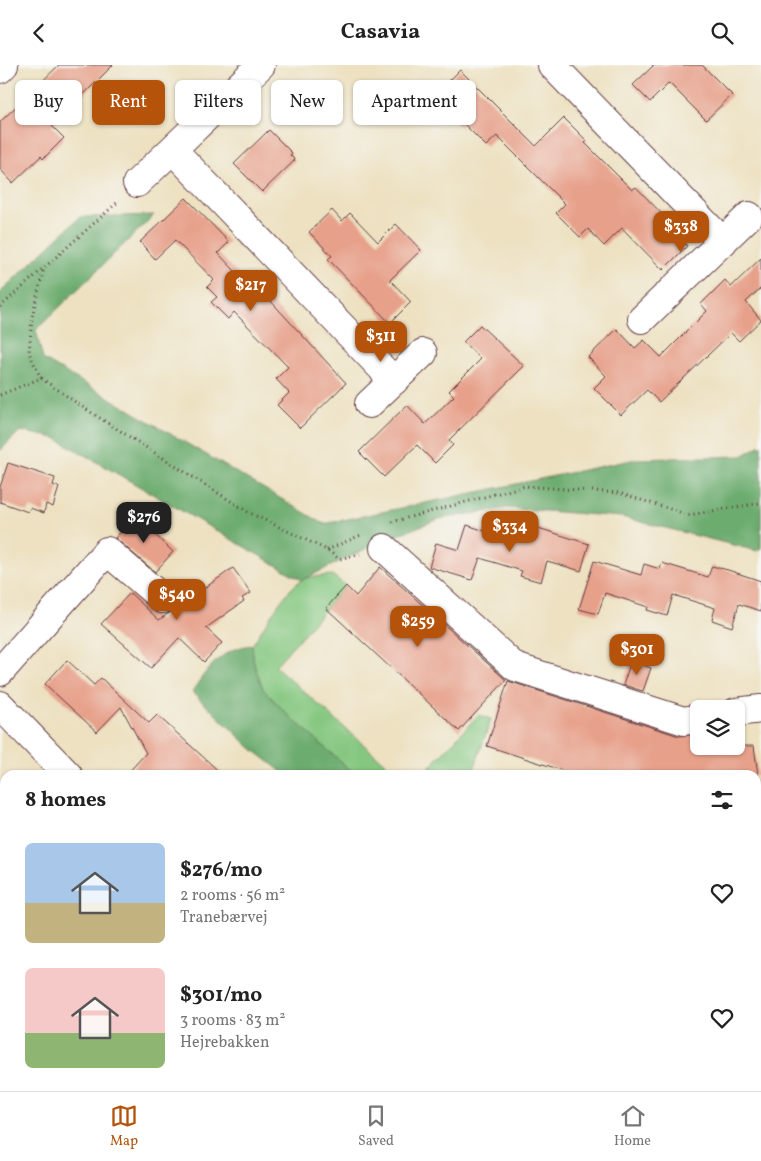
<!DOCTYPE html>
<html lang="en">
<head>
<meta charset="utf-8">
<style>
	:root { --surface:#fff; --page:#f6f6f6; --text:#222; --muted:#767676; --line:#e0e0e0; --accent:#b45309 }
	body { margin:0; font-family:Vollkorn,serif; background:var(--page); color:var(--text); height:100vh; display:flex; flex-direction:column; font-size:19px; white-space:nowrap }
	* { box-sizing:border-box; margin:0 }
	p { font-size:16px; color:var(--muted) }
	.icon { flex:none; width:28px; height:28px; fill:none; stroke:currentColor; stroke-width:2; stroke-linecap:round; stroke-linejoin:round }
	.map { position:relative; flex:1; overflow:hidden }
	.side { position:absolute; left:0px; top:705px; width:761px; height:321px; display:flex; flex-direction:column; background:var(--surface); border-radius:15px 15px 0 0; box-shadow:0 1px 4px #0004 }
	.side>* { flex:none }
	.hud { position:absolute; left:15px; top:15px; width:500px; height:45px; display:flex; gap:10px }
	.controls { position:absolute; left:690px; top:635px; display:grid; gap:10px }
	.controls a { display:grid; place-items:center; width:55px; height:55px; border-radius:8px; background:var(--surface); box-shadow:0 1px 4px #0004; font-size:25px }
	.price { position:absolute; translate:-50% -42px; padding:0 11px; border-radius:10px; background:var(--accent); color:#fff; font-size:16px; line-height:32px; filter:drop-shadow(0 1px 2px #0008) }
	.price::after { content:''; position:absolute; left:50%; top:30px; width:15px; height:11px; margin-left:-8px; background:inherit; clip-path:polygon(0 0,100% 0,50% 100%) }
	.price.selected { background:#222; color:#fff }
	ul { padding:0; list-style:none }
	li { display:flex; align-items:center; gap:15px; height:125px; padding:0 25px }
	li span { display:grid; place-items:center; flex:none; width:140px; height:100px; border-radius:8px; color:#555 }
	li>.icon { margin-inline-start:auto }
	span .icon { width:60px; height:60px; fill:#fffc; stroke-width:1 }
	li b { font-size:21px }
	h2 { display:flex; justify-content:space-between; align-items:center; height:60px; padding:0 25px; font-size:21px }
	.pill { padding:0 18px; border-radius:8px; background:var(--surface); box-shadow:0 1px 4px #0004; font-size:18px; line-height:45px }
	.pill.selected { background:var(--accent); color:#fff }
	header { display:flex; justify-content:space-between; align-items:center; height:65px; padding:0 25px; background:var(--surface); font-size:22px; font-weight:700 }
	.menu { display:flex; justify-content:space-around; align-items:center; height:70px; border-top:1px solid var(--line); background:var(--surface); font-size:14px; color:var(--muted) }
	.menu a { display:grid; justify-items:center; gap:2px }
	.menu .selected { color:var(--accent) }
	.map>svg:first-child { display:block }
	.green { fill:#85c780; stroke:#687356 }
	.forest { fill:#6cac6e; stroke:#5b664c }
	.building { fill:#e7a18b }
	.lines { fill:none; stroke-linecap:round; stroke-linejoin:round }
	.minor-casing { stroke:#623c42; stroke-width:30 }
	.path { stroke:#623c42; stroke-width:3; stroke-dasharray:1 4; stroke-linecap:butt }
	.minor { stroke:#fff; stroke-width:28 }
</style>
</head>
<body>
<header><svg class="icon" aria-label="back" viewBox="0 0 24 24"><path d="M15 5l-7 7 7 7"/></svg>Casavia<svg class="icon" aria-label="search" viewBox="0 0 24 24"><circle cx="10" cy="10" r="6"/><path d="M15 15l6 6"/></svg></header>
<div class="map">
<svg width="761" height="1026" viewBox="0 0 761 1026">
	<rect width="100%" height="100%" fill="#f6f6f2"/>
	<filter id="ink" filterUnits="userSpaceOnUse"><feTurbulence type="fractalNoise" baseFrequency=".02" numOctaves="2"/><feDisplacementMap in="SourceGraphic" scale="10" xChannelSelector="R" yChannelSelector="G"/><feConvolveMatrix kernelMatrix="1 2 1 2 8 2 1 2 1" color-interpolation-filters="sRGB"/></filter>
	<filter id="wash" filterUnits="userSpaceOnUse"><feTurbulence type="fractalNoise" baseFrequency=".0096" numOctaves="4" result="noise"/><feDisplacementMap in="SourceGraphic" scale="20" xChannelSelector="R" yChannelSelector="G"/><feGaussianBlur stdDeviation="1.12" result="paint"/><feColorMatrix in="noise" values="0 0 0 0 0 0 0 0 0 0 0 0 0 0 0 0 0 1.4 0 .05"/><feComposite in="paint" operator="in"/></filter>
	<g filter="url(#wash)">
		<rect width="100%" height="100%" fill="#ede1c1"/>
		<!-- green -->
		<path class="green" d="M332,510l14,11 -71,80 123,109h-42l-69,-61 -24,-25 -9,-25 -2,-19c12,-17 33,-56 50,-65 7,-4 22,-4 30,-5z
			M478,650l13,4 -19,56h-49z
			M756,809h5v86l-5,-5z"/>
		<!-- forest -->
		<path class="forest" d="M154,150l-118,115 7,29 281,165 312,-65 106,-3 19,-11v103l-4,3 -135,-34 -114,-9 -69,11 -53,20 -84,41 -247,-142 -35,-7 -20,20v-159l80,-75z
			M252,580l2,19 9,25 24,25 69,61h-70l-34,-26 -60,-57c15,-24 31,-44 60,-47z
			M756,890l5,5v51l-5,1z
			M577,1021h55l-2,5h-49z"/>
		<g id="blocks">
			<!-- building -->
			<path class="building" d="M59,0h54l-61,61 12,12 -21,21 -2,-3 -28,27 -13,-14v-47z
				M652,0h50l30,30 -26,25 -37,-37 -19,19 -17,-17 20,-19z
				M460,5l76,76 28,-28 23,23 -2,2 47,47 4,-3 29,30 -4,3 26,26 -24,24 -41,-42 -18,18 -16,-17 -8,8 -24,-24 9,-9 -68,-68 -11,10 -23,-23 -3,3 -17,-17 3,-3 -11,-11z
				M269,65l23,23 -2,2 5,5 -33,32 -28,-28z
				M186,133l43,44 -11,11 34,36 4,-4 90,98 -46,45 -23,-23 12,-12 -13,-14 12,-12 -54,-55 -6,7 -17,-17 6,-5 -10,-10 7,-7 -39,-40 -20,19 -15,-17z
				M332,145l10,11 8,-8 28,29 18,-18 25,26 -31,30 21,22 -21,21 -62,-64 4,-3 -23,-24z
				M761,193v30l-15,14 15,18 -22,21 -8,-8 -72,69 -12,-12 -26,25 -27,-27 12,-12 -18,-19 29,-28 18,19 9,-8 17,17 46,-46 -6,-7 24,-24 6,7z
				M480,260l44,41 -75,74 4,5 -18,18 -18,-18 -33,32 -25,-25 48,-47 18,19 29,-28 -5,-5 32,-32 -18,-17z
				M8,398l47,15 -2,7 6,2 -6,20 -7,-3 -2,9 -14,-5 -2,4 -28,-10v-15z
				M136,451l37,36 -18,20 -40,-34z
				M467,460l48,16 3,-12 15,5 2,-7 54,17 -8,27 -34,-10 -6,21 -21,-6 2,-5 -42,-13 -8,22 -43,-13 7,-24 23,7z
				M594,496l47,14 3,-11 16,5 2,-6 46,14 4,-11 16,4 33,11v30l-22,-7 -7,23 -20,-7 3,-12 -42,-13 -6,21 -20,-6 1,-3 -43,-14 -7,21 -19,-5z
				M380,502l126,113 -47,51 -133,-123 20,-22 10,10z
				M233,503l18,25 -9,5 2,3 -38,27 16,15 -18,19 -25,-24 -28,30 -50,-44 29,-31 29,27z
				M67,595l27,25 7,-7 48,45 8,-8 66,60h-97l20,-22 -25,-46 -24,25 -52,-48z
				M631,596l20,7 -8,23 -20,-6z
				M508,616l171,55 20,-2v12h55l4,29h-181l-90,-29z"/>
		</g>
	</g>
	<g filter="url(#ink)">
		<use href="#blocks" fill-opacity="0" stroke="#623c42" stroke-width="1"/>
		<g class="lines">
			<defs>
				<path id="minor" d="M552,0l171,177
					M0,4l4,-4
					M173,85l221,231
					M137,118l124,-118
					M642,254l107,-103
					M369,339l54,-51
					M384,483l131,119 169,54 15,-3
					M0,607l107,-121 56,48
					M0,640l68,70
					M736,647l25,-3
					M262,1021l2,5
					M567,1021l3,5"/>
			</defs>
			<!-- minor casing -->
			<use href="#minor" class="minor-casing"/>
			<!-- path -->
			<path class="path" d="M0,242l119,-106
				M41,313l-12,-25 3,-36 12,-49
				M0,330l41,-17 40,28 167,106 79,38 12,9 21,-5
				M392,457l133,-36 94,7 70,22 72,-12
				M327,485l34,-15
				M0,869l5,-2"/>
			<!-- minor -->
			<use href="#minor" class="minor"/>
		</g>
	</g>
</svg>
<div class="controls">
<a><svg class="icon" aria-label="layers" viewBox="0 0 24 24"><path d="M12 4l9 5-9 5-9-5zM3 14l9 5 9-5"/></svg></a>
</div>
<b class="price" style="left:681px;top:188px">$338</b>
<b class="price" style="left:251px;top:247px">$217</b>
<b class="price" style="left:381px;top:298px">$311</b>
<b class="price selected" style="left:144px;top:479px">$276</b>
<b class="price" style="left:510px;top:488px">$334</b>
<b class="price" style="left:177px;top:556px">$540</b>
<b class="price" style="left:418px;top:583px">$259</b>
<b class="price" style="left:637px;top:611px">$301</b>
<div class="hud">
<a class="pill">Buy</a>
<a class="pill selected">Rent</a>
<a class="pill">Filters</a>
<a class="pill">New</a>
<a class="pill">Apartment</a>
</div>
<section class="side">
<h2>8 homes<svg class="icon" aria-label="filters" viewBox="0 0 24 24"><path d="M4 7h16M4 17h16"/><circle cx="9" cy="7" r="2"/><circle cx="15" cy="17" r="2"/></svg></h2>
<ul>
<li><span style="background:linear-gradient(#a9c7e8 60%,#c2b280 0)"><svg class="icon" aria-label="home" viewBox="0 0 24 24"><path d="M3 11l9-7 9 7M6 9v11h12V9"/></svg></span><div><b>$276/mo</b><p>2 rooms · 56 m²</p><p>Tranebærvej</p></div><svg class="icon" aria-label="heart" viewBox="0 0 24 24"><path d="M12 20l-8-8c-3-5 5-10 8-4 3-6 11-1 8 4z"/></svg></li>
<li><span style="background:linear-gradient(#f6c9c9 65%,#8fb573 0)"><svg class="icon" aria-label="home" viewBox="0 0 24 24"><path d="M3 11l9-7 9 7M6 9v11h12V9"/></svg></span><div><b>$301/mo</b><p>3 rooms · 83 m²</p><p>Hejrebakken</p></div><svg class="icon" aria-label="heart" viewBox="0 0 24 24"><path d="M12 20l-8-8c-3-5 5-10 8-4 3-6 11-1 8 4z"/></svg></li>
</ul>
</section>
</div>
<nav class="menu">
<a class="selected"><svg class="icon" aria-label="map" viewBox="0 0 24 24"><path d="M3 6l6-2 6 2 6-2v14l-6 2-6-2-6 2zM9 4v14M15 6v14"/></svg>Map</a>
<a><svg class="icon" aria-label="saved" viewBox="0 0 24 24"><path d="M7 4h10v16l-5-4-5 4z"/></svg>Saved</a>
<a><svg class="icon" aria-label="home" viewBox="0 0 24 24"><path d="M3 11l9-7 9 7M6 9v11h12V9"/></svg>Home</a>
</nav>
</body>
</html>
